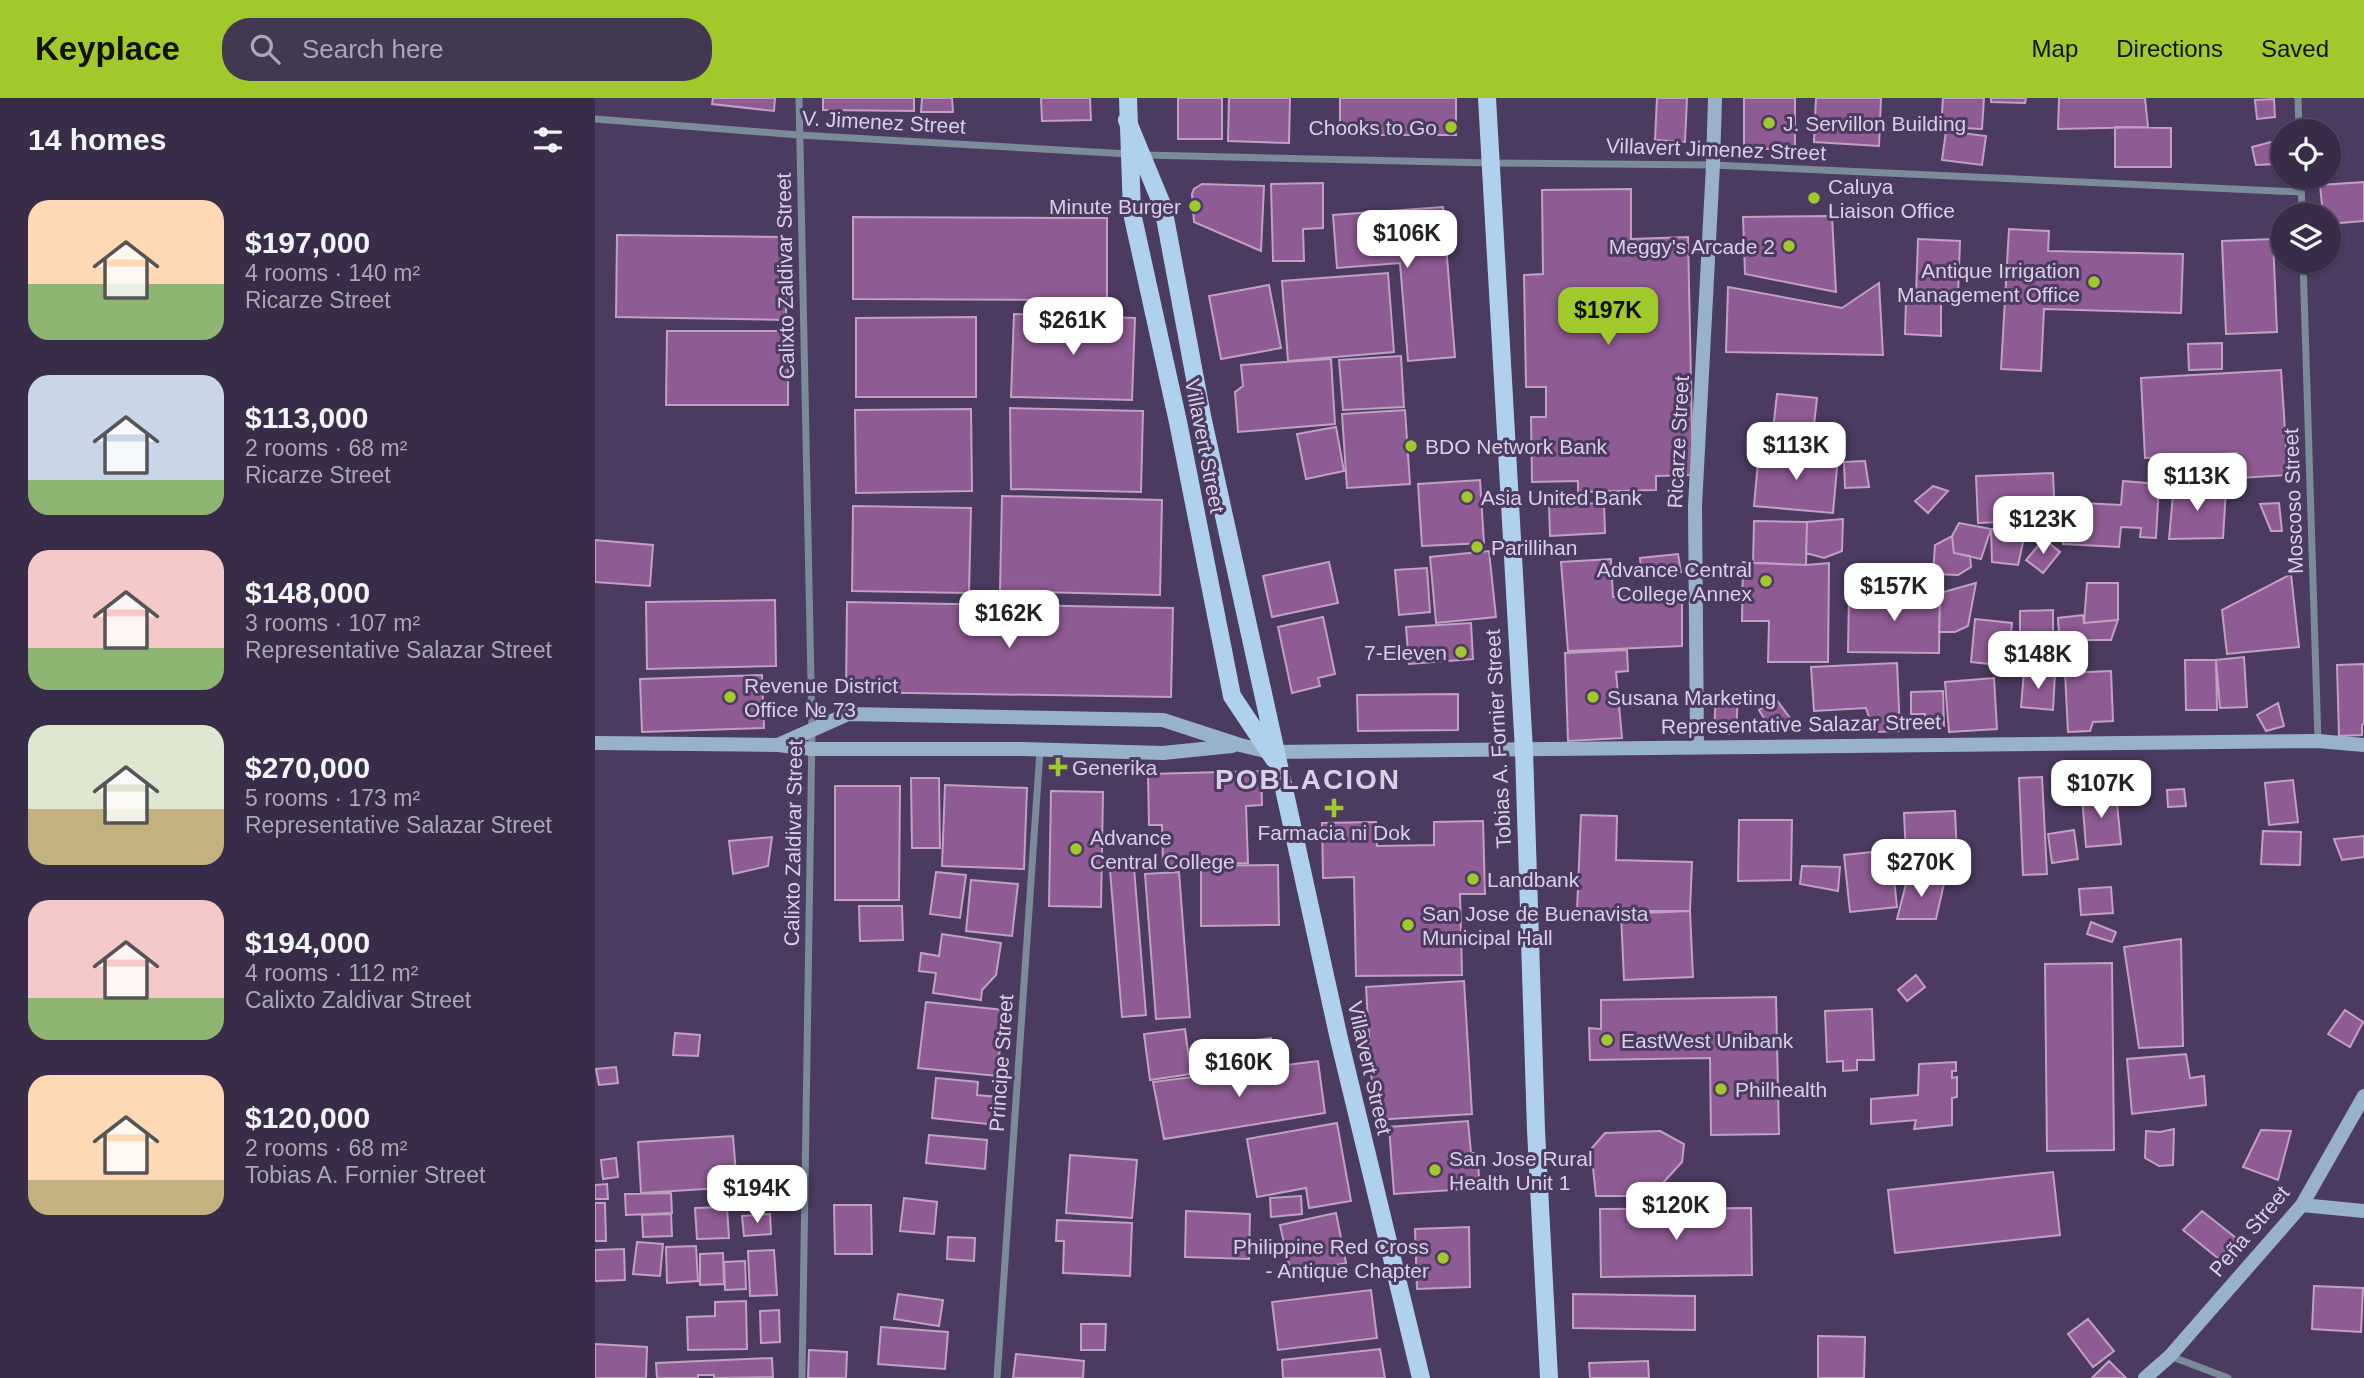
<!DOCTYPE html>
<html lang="en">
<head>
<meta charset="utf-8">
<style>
	:root { --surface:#382c48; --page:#433852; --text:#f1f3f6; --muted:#aba7b4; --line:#524860; --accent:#a0c92b }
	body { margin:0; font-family:Helvetica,sans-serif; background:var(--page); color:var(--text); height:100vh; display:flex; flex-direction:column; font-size:26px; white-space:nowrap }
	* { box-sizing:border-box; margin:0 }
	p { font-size:23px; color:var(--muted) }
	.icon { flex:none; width:38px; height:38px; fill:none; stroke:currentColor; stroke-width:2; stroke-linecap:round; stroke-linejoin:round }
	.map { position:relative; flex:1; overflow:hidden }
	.drawer { display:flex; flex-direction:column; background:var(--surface); width:595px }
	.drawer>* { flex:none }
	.controls { position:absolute; left:1676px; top:21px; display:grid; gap:14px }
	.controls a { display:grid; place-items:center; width:70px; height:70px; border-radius:50%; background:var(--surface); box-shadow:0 2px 5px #0004,0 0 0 2px var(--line); font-size:35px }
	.price { position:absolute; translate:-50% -60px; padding:0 16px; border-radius:14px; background:#fff; color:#222; font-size:23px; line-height:46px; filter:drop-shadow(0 2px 4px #0008) }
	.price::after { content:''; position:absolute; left:50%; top:42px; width:21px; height:16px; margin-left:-10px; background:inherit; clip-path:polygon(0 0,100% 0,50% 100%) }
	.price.active { background:var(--accent); color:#111 }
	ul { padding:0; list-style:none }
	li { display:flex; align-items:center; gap:21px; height:175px; padding:0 28px }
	li span { display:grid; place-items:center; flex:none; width:196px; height:140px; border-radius:21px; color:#555 }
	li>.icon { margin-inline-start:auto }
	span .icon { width:84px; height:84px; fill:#fffc; stroke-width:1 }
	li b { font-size:30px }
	h2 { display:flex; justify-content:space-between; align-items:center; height:84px; padding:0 28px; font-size:30px }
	header { display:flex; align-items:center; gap:42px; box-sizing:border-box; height:98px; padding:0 35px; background:var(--accent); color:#111 }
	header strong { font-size:33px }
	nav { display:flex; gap:38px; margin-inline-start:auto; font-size:24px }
	.search { width:490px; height:63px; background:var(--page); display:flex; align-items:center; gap:18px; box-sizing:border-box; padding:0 24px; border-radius:28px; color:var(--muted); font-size:26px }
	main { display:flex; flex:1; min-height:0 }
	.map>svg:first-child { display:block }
	.building { fill:#8f5b94; stroke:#c2a0c4; stroke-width:2 }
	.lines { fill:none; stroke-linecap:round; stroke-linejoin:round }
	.street { stroke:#7b8b99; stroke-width:7 }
	.secondary { stroke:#98b3c9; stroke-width:14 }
	.primary { stroke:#afd1ee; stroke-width:18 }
	.poi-dot { fill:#a0c92b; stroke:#4b3b60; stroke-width:2.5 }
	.labels { text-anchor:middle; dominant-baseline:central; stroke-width:6; stroke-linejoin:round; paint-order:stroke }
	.street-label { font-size:21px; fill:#d9d0e7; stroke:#4b3b60 }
	.poi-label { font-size:21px; fill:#d9d0e7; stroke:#4b3b60; text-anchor:start }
	.district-label { font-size:28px; font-weight:bold; letter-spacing:2px; fill:#d9d0e7; stroke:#4b3b60 }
</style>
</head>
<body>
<header>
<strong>Keyplace</strong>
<div class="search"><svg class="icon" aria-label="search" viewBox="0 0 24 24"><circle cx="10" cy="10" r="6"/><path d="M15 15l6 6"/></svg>Search here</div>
<nav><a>Map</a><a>Directions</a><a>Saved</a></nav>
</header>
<main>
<section class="drawer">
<h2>14 homes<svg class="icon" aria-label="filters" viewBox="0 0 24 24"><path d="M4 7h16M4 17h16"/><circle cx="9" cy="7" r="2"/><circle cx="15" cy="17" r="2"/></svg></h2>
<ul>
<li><span style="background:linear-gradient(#ffd9b3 60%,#8fb573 0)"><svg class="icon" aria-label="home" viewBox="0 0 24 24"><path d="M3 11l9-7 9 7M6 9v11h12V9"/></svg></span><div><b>$197,000</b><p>4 rooms · 140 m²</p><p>Ricarze Street</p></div></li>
<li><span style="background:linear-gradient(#c9d6e8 75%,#8fb573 0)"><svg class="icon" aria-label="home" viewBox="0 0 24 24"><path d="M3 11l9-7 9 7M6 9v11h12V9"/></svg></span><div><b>$113,000</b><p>2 rooms · 68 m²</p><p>Ricarze Street</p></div></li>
<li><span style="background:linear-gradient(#f6c9c9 70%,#8fb573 0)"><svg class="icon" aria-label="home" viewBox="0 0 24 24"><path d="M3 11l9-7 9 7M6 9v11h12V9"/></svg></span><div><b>$148,000</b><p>3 rooms · 107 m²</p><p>Representative Salazar Street</p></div></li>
<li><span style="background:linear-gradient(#dfe7d0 60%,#c2b280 0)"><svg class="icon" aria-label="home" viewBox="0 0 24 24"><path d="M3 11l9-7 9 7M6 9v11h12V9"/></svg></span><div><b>$270,000</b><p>5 rooms · 173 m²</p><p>Representative Salazar Street</p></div></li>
<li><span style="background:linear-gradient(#f6c9c9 70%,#8fb573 0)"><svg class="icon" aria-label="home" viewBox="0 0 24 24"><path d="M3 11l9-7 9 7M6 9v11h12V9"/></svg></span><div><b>$194,000</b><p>4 rooms · 112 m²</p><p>Calixto Zaldivar Street</p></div></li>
<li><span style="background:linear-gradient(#ffd9b3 75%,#c2b280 0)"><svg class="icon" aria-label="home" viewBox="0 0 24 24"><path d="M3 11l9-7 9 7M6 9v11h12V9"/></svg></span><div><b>$120,000</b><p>2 rooms · 68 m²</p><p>Tobias A. Fornier Street</p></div></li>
</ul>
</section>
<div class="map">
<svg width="1769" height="1280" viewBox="0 0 1769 1280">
	<rect width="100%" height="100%" fill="#4b3b60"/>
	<!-- building -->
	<path class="building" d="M118,0h62l-1,13 -62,-7z
		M228,0h91v13l-91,-1z
		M327,0h30l1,14h-32z
		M446,0h49l1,22 -49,1z
		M583,0h44v41h-44z
		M634,0h61l-1,45 -61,-2z
		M745,0h116v37h-116z
		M1062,0h30l-2,44 -30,-2z
		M1149,0h51v51h-51z
		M1221,0h65l-2,48 -65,-4z
		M1348,0h41l-2,31 -41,-2z
		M1396,0h35l-1,5 -34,-1z
		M1464,0h86l3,29 -90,2z
		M1679,1l1,18 -18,2 -2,-19z
		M1520,29l56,1v39h-56z
		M1351,33l40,5 -4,29 -40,-5z
		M1680,43l2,23 -21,1 -4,-18z
		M1769,84v39l-35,3v-9h-6l-3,-30z
		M728,85v45l-20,1 1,32h-31l-2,-77z
		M607,86l62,2 -3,65 -67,-29 -2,-28 2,-5z
		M1036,91v50l57,-2 5,238 -37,1v14l-78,2v-11l-46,1 -1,-65h15v-30h-20l-2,-112 19,-1 -1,-84z
		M848,109l12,150 -47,4 -8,-98 -63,5 -4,-53z
		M1237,118l4,76 -91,-18 -2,-57z
		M258,119l254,1v82l-254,-1z
		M1414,131l40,2 -1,20 135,3 -2,59 -137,-4 -3,62 -40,-2z
		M22,137l170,2 -1,83 -170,-3z
		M1323,141l42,2 -2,56 -42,-2z
		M1678,141l4,93 -51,2 -4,-93z
		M793,175l6,79 -106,9 -6,-80z
		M1284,185l4,72 -157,-3 2,-65 114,21z
		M674,187l12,63 -60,11 -12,-63z
		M1311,202l35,1v35l-36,-2z
		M419,216l121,4 -3,82 -121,-3z
		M381,219v80h-120v-79z
		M72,233h121v74h-122z
		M1627,245v26l-33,1 -1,-26z
		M806,258l3,51 -61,3 -4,-50z
		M736,261l4,65 -97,8 -3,-40 8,-6 -2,-21z
		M1686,272l7,105 -49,3 -2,-25 -92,5 -4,-80z
		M1182,296l40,4 -4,36 -40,-4z
		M415,310l133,3 -2,81 -130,-3z
		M376,311l1,82 -116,2 -1,-83z
		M810,312l5,74 -63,4 -5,-74z
		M741,329l8,44 -38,8 -9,-45z
		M1164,353l79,6 -5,56 -79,-7z
		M1270,363l4,26 -24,1 -1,-26z
		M1590,363l38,1 -1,17h-37z
		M1458,375l2,47 -77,3 -2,-47z
		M885,382l4,63 -62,3 -4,-62z
		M1528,383l36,3 -3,54 -16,-1 1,-9 -20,-1 -2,20 -56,-3 2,-42 56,3z
		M1579,386l52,5 -3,49 -54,1z
		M1338,388l15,5 -20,22 -13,-12z
		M407,398l160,4 -2,95 -160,-4z
		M1009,405l1,30 -55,3 -1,-31z
		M1684,405l3,28h-11l-11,-27z
		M258,408l118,2 -2,85 -117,-2z
		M1248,421l-1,32 -18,7 -18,-5 1,-31z
		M1159,423l53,1 -1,43 -53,-2z
		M1364,425l32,6 -10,30 -27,-6 -2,-17z
		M1396,431h35l-8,36 -26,-3z
		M1357,438l2,17 16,3 1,11 -13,8 -25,-1 2,-29z
		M1449,441l16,13 -17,21 -17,-13z
		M0,442l58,5 -3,41 -55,-4z
		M894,453l7,66 -60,6 -6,-66z
		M1083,456l3,18 -39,4 -2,-18z
		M1016,461l2,38 69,-2v51l-114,5 -7,-89z
		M734,464l9,41 -66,14 -9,-41z
		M1148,464l63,3 23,-2 -1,99h-60l1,-41h-27z
		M832,470l3,44 -31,3 -4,-45z
		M1696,476l8,73 -72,7 -5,-44z
		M1381,485l-8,43 -13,6h-16l1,-39z
		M1492,485h31v37l-34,3z
		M1254,495h91l-1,60 -91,-1z
		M180,502l1,66 -129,3 -1,-67z
		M252,504l326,6 -2,89 -325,-5z
		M1458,512v40h-33v-39z
		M1488,517l1,8 34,-3 -7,20h-31l-21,-6 -1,-16z
		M728,519l12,57 -17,4 2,8 -28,7 -14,-66z
		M1380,521l37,4 -4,43 -37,-4z
		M876,525l2,36 -64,5 -3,-37z
		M1032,552l1,21 -12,1 6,66 -54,3 -3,-88z
		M1649,559l3,50 -27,1 -4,-48z
		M1590,562h31l1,50h-31z
		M1302,565l3,68 -26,1 -8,-24 -52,3 -3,-44z
		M1769,566v60l-2,1v10l-23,1 -2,-71z
		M1429,573l31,3 -2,36 -32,-3z
		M1516,573l2,50 -20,1 -3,9 -22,1 -3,-59z
		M167,577l2,53 -122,4 -2,-53z
		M1399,580l3,51 -48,3 -4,-50z
		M1348,593l1,35h-19v-12h-14v-22z
		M1121,595l22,1 -2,40 -22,-1z
		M863,596v36l-100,1 -1,-36z
		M1181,601l14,19 -18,13 -13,-21z
		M1683,605l6,23 -18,5 -9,-16z
		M666,673l1,34 -16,1 2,57 -85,2 -1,-40h-13l-1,-51z
		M1447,679l5,97 -24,1 -4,-97z
		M316,680h28l1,70h-28z
		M1698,682l5,42 -29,3 -4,-42z
		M350,687l82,3 -3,81 -82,-3z
		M240,688h65l-1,114h-64z
		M1589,691l2,17 -18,1 -1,-17z
		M456,693l52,1 -2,115 -52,-1z
		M1521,695l5,51 -35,3 -4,-51z
		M1360,713l3,67 -51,2 -3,-67z
		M986,717l36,1 -1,44 76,2 -2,49h-113z
		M1144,722h53l-1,60 -53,1z
		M888,723l2,73h-25l2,81 -106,1 -2,-99 -31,1 -1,-55 54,-1 1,24 57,-1v-23z
		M1479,732l4,29 -26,4 -4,-29z
		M1668,733l38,1 -1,33 -39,-1z
		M1769,738v21l-22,3 -8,-21z
		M177,739l-4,29 -35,8 -4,-33z
		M1296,752l6,57 -47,5 -6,-57z
		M683,767l1,60 -78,1v-60z
		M1207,768l38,1 -2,24 -38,-7z
		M539,770l12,147 -24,2 -12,-147z
		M341,774l30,3 -6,43 -30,-4z
		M584,774l11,145 -34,2 -11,-145z
		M1350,781l-9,40h-39l10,-39z
		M376,782l47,4 -6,52 -46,-5z
		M1516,789l2,26 -32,2 -2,-26z
		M264,808h43l1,34 -43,1z
		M1095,813l3,66 -69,3 -3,-66z
		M1496,824l25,10 -4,10 -25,-8z
		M347,836l59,9 -5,32 -14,15 -1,10 -48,-7 3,-20 -17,-2 2,-18 18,3z
		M1586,841l2,107 -44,2 -15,-101z
		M1517,865l2,187 -67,1 -2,-187z
		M1321,877l9,12 -18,14 -9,-11z
		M869,883l8,133 -98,6 -8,-133z
		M1181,899l3,137 -68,1 -1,-77 -120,2 -1,-32 12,1v-29z
		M331,904l78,8 -7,66 -79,-8z
		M1277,911l2,51h-17v10l-14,1v-10l-16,1 -2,-51z
		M1750,912l18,12 -13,25 -22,-13z
		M590,931l6,45 -41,6 -6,-46z
		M80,935l25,2 -2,21 -25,-1z
		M676,940l3,28 -56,6 -3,-27z
		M1591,956l4,24 14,-2 2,29 -74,9 -5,-55z
		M723,963l7,52 -161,26 -11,-57z
		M1361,964v9h-4v7l5,-1v20l-5,1v27l-38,4 2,-9 -45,4v-25l47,-4 1,-31z
		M21,969l2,16 -19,2 -3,-16z
		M341,980l42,4 -1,13 22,2 -3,28 -64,-7z
		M873,1023l3,32h6l3,35 -86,6 -5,-67z
		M742,1025l14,78 -42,7 -3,-20 -49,9 -10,-58z
		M1579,1031l-1,36 -14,1 -14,-8 1,-27 14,1z
		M1666,1032l30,1 -13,49 -35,-13z
		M1065,1033l24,13 -2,18 -31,34h-55l-5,-47 14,-16z
		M334,1037l58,5 -2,29 -59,-6z
		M138,1038l4,51 -96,6 -3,-51z
		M475,1057l67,5 -5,58 -66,-5z
		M21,1060l2,19 -15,2 -2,-19z
		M1458,1074l7,63 -165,18 -7,-63z
		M12,1086l1,15h-13v-14z
		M76,1095l1,20 -46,2 -1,-21z
		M706,1098l1,18 -31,3 -1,-19z
		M309,1100l33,4 -3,32 -34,-3z
		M0,1105h10l1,38h-11z
		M239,1107h37l1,49h-37z
		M132,1109l2,31 -32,1 -2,-31z
		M1156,1110l1,67 -151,2 -1,-68z
		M591,1113l64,3 -1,45 -64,-2z
		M1607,1113l34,27 -17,21 -36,-29z
		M741,1115l10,50 -55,12 -11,-50z
		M76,1116l1,22 -29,1 -1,-22z
		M175,1116l1,20 -27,2 -2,-20z
		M462,1122l75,3 -2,53 -67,-3 1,-32h-8z
		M874,1129l1,60 -53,2 -2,-60z
		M353,1139l27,1 -1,23 -27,-2z
		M42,1144l26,2 -3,32 -27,-2z
		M101,1148l2,35 -31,2 -1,-36z
		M29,1151l1,31 -30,1v-31z
		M179,1152l3,45 -27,1 -2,-45z
		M128,1155l1,31 -24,1v-31z
		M150,1163l1,28 -21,1 -1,-28z
		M1719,1188l49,2 -2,44 -49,-3z
		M776,1192l6,48 -99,12 -6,-48z
		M303,1196l45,6 -4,26 -45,-7z
		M978,1196l122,2v34l-122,-2z
		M151,1203l1,48 -59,1 -1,-33 28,-1v-14z
		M184,1212l1,32 -19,1 -1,-32z
		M1493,1221l26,32 -21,16 -25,-33z
		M486,1226h25l-1,26h-24z
		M286,1229l67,5 -3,37 -67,-5z
		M1223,1238l47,1 -1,41h-46z
		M0,1246l52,3 -1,31h-51z
		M785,1251l5,29h-102l-1,-18z
		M214,1252l38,2 -1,26h-38z
		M421,1256l68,7 -1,17h-70z
		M177,1260l1,19 -59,1v-3h-16v3h-41l-1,-15z
		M1053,1263l1,17h-59l-1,-15z
		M1514,1263l17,17h-34z"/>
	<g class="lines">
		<!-- street -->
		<path class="street" d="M204,0l13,632 -10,648
			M1703,0l1,33
			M0,21l204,16 330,19
			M549,57l346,8 223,2 588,27
			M1706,79l1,38
			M1708,163l15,480
			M1575,1258l58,22
			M402,1280l43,-628"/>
		<!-- secondary -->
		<path class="secondary" d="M0,645l183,2 34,4h210l141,4 69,-7
			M183,647l70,-31 315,6 77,25 29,7 1049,-11 46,4
			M1102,648l-2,-240 18,-341 2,-67
			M1707,1107l62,6
			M1550,1280l25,-22 132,-151 62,-109"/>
		<!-- primary -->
		<path class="primary" d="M533,0l4,115 46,209 54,274 42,63
			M892,0l37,653 12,379 13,248
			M532,22l36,87 39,209 137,623 82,339"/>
	</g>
	<!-- markers -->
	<g class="poi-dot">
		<circle cx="1174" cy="25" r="7"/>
		<circle cx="856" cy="29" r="7"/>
		<circle cx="1219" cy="100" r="7"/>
		<circle cx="600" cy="108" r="7"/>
		<circle cx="1194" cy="148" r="7"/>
		<circle cx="1499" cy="184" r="7"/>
		<circle cx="816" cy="348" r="7"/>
		<circle cx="872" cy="399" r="7"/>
		<circle cx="882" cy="449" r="7"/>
		<circle cx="1171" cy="483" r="7"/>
		<circle cx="866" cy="554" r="7"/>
		<circle cx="135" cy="599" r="7"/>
		<circle cx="998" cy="599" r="7"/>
		<path d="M459.5 658.5h7v7h7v7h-7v7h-7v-7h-7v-7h7z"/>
		<path d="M735.5 699.5h7v7h7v7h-7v7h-7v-7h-7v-7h7z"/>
		<circle cx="481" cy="751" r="7"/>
		<circle cx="878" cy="781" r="7"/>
		<circle cx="813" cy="827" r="7"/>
		<circle cx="1012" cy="942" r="7"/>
		<circle cx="1126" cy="991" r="7"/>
		<circle cx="840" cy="1072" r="7"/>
		<circle cx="848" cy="1160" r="7"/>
	</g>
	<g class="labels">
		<!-- street labels -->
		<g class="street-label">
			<text transform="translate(289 24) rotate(3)">V. Jimenez Street</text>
			<text transform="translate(1121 51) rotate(2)">Villavert Jimenez Street</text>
			<text transform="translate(190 178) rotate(-91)">Calixto Zaldivar Street</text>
			<text transform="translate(1083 344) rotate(-87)">Ricarze Street</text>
			<text transform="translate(610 348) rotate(79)">Villavert Street</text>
			<text transform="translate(1698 403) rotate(-92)">Moscoso Street</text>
			<text transform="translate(1206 626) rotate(-1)">Representative Salazar Street</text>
			<text transform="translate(903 641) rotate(-93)">Tobias A. Fornier Street</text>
			<text transform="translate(198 745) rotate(-89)">Calixto Zaldivar Street</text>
			<text transform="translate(406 965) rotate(-86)">Principe Street</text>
			<text transform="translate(775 970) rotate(77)">Villavert Street</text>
			<text transform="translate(1654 1133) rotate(-50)">Peña Street</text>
		</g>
		<!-- poi labels -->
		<g class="poi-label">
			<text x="1188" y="25">J. Servillon Building</text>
			<text x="842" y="29" text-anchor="end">Chooks to Go</text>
			<text x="1233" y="88">Caluya<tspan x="1233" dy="24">Liaison Office</tspan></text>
			<text x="586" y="108" text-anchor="end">Minute Burger</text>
			<text x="1180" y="148" text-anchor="end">Meggy's Arcade 2</text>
			<text x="1485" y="172" text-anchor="end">Antique Irrigation<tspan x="1485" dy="24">Management Office</tspan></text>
			<text x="830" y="348">BDO Network Bank</text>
			<text x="886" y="399">Asia United Bank</text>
			<text x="896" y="449">Parillihan</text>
			<text x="1157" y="471" text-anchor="end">Advance Central<tspan x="1157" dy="24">College Annex</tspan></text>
			<text x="852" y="554" text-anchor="end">7-Eleven</text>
			<text x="149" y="587">Revenue District<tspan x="149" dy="24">Office № 73</tspan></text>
			<text x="1012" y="599">Susana Marketing</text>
			<text x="477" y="669">Generika</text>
			<text x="739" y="734" text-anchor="middle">Farmacia ni Dok</text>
			<text x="495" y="739">Advance<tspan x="495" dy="24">Central College</tspan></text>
			<text x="892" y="781">Landbank</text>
			<text x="827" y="815">San Jose de Buenavista<tspan x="827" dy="24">Municipal Hall</tspan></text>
			<text x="1026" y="942">EastWest Unibank</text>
			<text x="1140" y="991">Philhealth</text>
			<text x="854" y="1060">San Jose Rural<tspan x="854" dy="24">Health Unit 1</tspan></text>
			<text x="834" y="1148" text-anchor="end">Philippine Red Cross<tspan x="834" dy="24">- Antique Chapter</tspan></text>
		</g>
		<!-- district labels -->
		<g class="district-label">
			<text x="713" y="681">POBLACION</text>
		</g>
	</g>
</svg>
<div class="controls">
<a><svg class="icon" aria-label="locate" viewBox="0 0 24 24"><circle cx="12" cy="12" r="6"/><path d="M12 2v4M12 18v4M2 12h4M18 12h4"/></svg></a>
<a><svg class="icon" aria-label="layers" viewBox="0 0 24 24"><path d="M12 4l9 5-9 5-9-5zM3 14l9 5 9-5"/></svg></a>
</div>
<b class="price" style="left:812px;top:172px">$106K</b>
<b class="price active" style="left:1013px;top:249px">$197K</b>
<b class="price" style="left:478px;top:259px">$261K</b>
<b class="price" style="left:1201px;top:384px">$113K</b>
<b class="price" style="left:1602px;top:415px">$113K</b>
<b class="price" style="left:1448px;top:458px">$123K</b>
<b class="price" style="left:1299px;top:525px">$157K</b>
<b class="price" style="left:414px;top:552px">$162K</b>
<b class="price" style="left:1443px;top:593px">$148K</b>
<b class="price" style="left:1506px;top:722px">$107K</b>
<b class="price" style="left:1326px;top:801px">$270K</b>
<b class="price" style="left:644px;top:1001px">$160K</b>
<b class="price" style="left:162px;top:1127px">$194K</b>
<b class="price" style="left:1081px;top:1144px">$120K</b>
</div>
</main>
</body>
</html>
